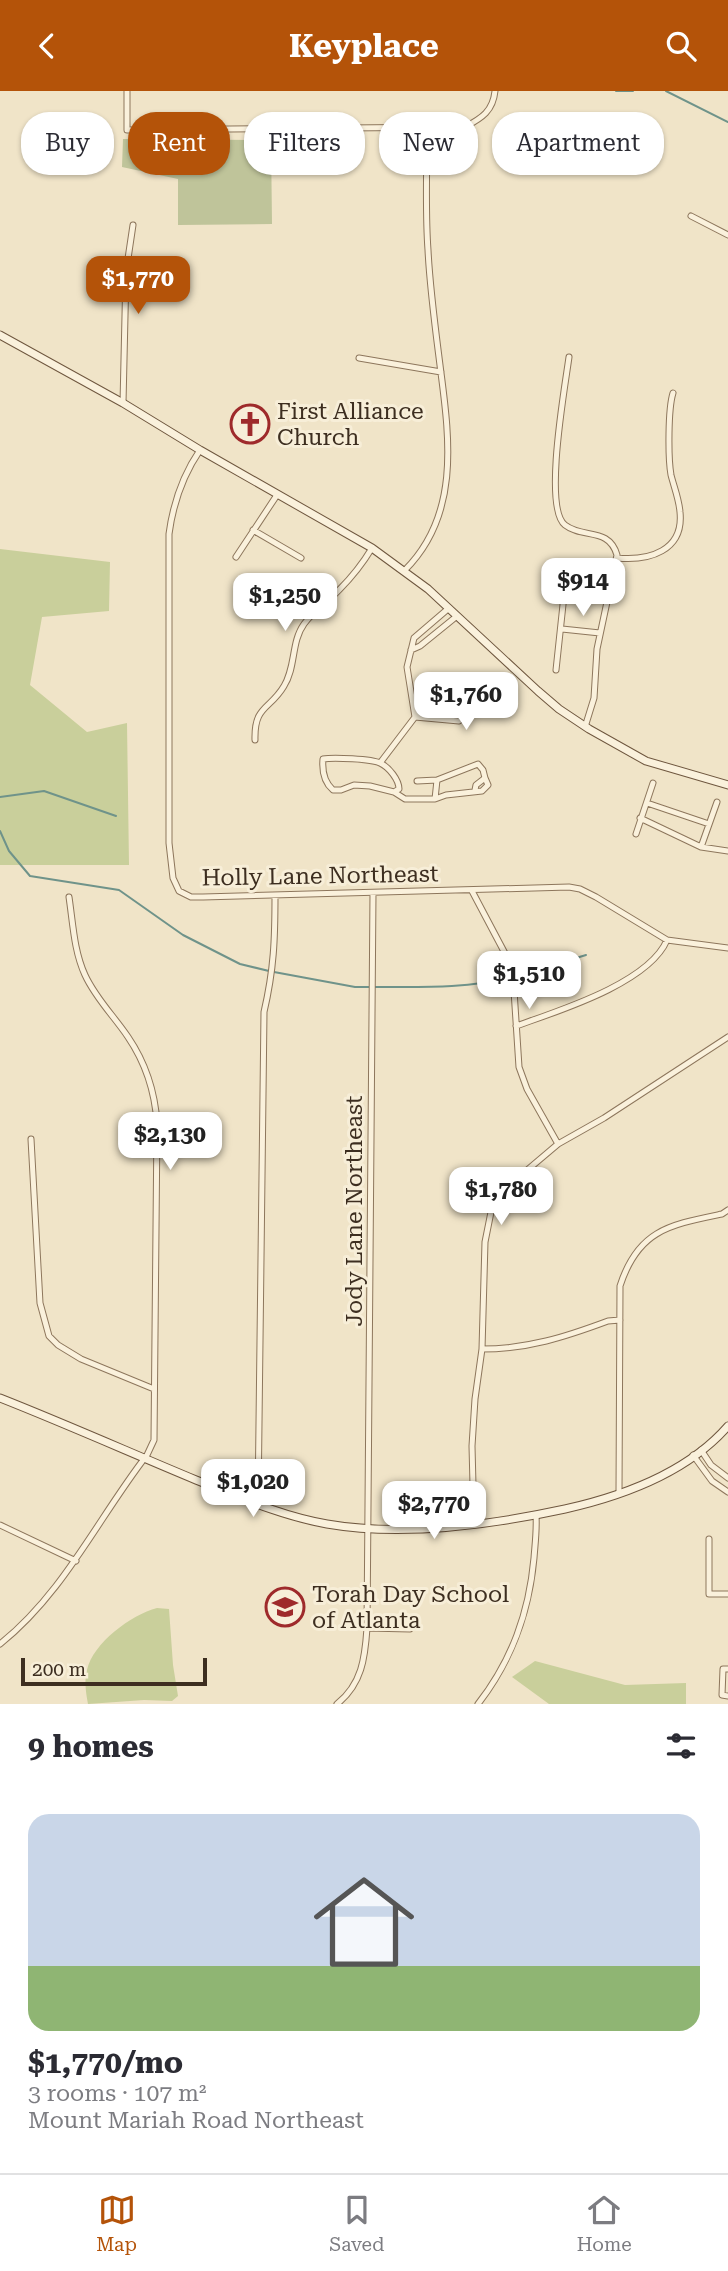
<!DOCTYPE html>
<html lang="en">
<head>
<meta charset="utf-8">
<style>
	:root { --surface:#fff; --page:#f7f7f7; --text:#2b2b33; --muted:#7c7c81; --line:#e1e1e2; --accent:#b45309 }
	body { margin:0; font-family:"Roboto Serif",serif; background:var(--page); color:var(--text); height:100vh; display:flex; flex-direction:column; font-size:26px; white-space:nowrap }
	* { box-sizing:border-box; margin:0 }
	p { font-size:23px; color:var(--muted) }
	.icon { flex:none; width:38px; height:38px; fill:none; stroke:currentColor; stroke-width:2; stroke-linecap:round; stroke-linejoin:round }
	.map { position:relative; height:1613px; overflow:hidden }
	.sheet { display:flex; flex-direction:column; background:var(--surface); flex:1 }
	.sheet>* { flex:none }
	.guide { position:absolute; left:21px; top:21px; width:686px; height:63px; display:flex; gap:14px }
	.scale { position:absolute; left:21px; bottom:18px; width:186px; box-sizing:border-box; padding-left:7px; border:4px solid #3d2e20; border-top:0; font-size:19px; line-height:24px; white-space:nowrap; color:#3d2e20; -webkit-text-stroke:5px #f7eed8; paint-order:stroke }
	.price { position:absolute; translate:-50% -60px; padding:0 16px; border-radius:14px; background:#fff; color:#222; font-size:23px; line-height:46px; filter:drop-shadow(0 2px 4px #0008) }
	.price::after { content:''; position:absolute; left:50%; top:42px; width:21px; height:16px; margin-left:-10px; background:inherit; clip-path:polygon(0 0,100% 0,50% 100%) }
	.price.active { background:var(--accent); color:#fff }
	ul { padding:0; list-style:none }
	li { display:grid; align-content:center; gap:14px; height:371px; padding:0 28px }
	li+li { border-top:2px solid var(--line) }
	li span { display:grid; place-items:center; height:217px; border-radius:21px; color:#555 }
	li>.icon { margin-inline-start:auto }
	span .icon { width:126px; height:126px; fill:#fffc; stroke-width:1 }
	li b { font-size:30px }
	h2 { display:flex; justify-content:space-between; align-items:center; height:84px; padding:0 28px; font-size:30px }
	.pill { padding:0 24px; border-radius:28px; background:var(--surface); box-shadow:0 2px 5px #0004; font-size:24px; line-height:63px }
	.pill.active { background:var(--accent); color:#fff }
	header { display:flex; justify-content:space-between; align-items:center; height:91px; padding:0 28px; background:var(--accent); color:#fff; font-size:32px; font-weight:700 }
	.dock { display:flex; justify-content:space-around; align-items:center; height:98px; border-top:2px solid var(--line); background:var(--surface); font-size:19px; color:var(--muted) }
	.dock a { display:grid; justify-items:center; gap:4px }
	.dock .active { color:var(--accent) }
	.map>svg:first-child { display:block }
	.green { fill:#c9cf9b }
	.cemetery { fill:#bfc49a }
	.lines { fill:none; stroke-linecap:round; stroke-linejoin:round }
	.stream { stroke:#6f938a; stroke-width:2 }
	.street-casing { stroke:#8d765c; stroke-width:7 }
	.secondary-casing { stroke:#6f573f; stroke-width:9 }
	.street { stroke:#faf1dc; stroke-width:5 }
	.secondary { stroke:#faf1dc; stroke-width:7 }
	.labels { text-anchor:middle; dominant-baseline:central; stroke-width:6; stroke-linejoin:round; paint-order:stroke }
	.poi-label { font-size:23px; fill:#3d2e20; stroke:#f7eed8; text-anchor:start }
	.street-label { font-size:23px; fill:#3d2e20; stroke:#f7eed8 }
</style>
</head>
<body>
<header><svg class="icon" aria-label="back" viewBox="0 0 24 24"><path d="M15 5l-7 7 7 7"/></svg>Keyplace<svg class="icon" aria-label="search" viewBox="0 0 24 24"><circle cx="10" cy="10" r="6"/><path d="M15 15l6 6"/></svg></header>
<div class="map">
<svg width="728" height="1613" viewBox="0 0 728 1613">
	<rect width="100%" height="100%" fill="#f0e4c8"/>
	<!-- green -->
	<path class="green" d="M0,458l110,13 -1,49 -67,6 -12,68 57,47 40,-9 2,142h-129z
		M157,1517l12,1 4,56 5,31 -6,5 -28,-1 -56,4c-2,-11 -4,-23 -1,-34 6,-27 44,-55 70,-62z
		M535,1570l90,24 61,-2v21h-137l-37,-27z"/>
	<!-- cemetery -->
	<path class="cemetery" d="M123,48l148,1 1,84 -94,1v-46l-56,-12z"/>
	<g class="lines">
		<!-- stream -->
		<path class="stream" d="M616,0h17
			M666,0l62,31
			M0,706l44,-6 72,25
			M0,740l9,20 21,25 89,14 64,45 57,29 29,7
			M274,881l81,15h14
			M517,885l69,-21
			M374,896c46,0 93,2 137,-10"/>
		<defs>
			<path id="street" d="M127,0v39l338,-3c17,-9 28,-16 30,-36
				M691,125l37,19
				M569,266c-4,30 -26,151 -4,168 18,14 44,2 52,30l-20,94 -3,49 -9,29
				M359,267l82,14
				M123,312l3,-131 7,-47
				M200,359c-17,25 -27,54 -31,84v309l4,35 6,13 12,6h12l366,-10 11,2 16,8 71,43 61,8
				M253,439l48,28
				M236,466l41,-62
				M617,467c32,3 67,-7 63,-46 -1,-13 -6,-25 -9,-37 -3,-17 -3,-66 2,-82
				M405,479c54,-54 45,-128 36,-197 -5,-40 -11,-82 -13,-123 -3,-40 -1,-82 -1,-123
				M562,538l38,4
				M411,559l9,-4 37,-30
				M556,579l9,-84
				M458,597c16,11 13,21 1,33l-44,-4 36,-27z
				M255,649c-1,-35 15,-30 29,-54 12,-19 7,-44 20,-62 9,-13 24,-22 35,-34 13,-13 24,-27 33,-42
				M380,672l35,-46 -8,-50 7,-29 35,-30
				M417,690l20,-1
				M394,701l5,-3c0,-9 -10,-22 -19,-26 -8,-4 -47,-6 -57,-4 -1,11 1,23 10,31h8l13,-5 16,1 24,6 11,7h30l2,-19 41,-16 5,6 2,8 -9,7 -1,5
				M435,708l11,-4 36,-4 6,-6 -3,-7
				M647,712l62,21
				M640,727l61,29 27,4
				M636,743l17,-51
				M701,756l16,-45
				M472,800l36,68 5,16 6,92 8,22 31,55
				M516,935c42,-15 133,-43 151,-86
				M31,1048l9,164 9,33 9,9 23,14 73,30
				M482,1258c46,0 83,-12 126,-28l12,-1
				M701,1359l10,15 17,13
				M693,1364l19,26 16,11
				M619,1401l1,-206c18,-56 49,-61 102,-72l6,-4
				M258,1414l6,-493c10,-43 11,-73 11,-117
				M474,1433l-2,-78 3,-47 7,-50 3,-107 6,-30 15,-24 52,-44 46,-26 124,-81
				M0,1434l76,36
				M709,1448v55h19
				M367,1537l43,1
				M0,1553c64,-51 98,-126 147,-189l7,-15 3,-317c-2,-30 -12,-61 -29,-86 -14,-21 -32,-38 -43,-62 -11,-24 -12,-51 -16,-78
				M728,1578h-5l-1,26 6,1
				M337,1613c25,-20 28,-46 30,-76l6,-735
				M478,1613c34,-44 51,-91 56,-146 1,-14 3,-28 2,-43"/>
			<path id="secondary" d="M0,244l123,68 77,47 172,98 56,41 110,102 21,18 30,20 57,32 82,24
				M0,1307c66,26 131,55 196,82 43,17 85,36 131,44 75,13 164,1 238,-15 58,-13 123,-37 163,-83"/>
		</defs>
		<!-- street casing -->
		<use href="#street" class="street-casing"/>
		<!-- secondary casing -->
		<use href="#secondary" class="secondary-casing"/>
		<!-- street -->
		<use href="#street" class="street"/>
		<!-- secondary -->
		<use href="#secondary" class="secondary"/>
	</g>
	<!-- icons -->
	<defs>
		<symbol id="church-ring" viewBox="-11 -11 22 22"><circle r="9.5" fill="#f7eed8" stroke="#9e2a2b" stroke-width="1.5"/><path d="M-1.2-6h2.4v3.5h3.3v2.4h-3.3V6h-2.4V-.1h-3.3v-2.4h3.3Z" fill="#9e2a2b"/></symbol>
		<symbol id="school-ring" viewBox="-11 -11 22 22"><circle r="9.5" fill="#f7eed8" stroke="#9e2a2b" stroke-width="1.5"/><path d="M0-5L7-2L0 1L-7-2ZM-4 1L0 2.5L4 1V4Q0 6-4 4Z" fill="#9e2a2b"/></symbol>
	</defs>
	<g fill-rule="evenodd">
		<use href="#church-ring" x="228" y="311" width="44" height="44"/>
		<use href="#school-ring" x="263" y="1494" width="44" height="44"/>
	</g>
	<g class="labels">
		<!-- poi labels -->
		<g class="poi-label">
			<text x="277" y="320">First Alliance<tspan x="277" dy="26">Church</tspan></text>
			<text x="312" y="1503">Torah Day School<tspan x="312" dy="26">of Atlanta</tspan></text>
		</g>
		<!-- street labels -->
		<g class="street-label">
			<text transform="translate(320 785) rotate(-1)">Holly Lane Northeast</text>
			<text transform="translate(354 1120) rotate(-90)">Jody Lane Northeast</text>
		</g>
	</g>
</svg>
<div class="scale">200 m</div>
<b class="price active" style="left:138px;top:225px">$1,770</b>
<b class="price" style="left:583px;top:527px">$914</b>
<b class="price" style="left:285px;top:542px">$1,250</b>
<b class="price" style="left:466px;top:641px">$1,760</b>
<b class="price" style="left:529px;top:920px">$1,510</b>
<b class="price" style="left:170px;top:1081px">$2,130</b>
<b class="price" style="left:501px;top:1136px">$1,780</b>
<b class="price" style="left:253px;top:1428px">$1,020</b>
<b class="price" style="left:434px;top:1450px">$2,770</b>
<div class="guide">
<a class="pill">Buy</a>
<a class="pill active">Rent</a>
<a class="pill">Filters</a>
<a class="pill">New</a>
<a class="pill">Apartment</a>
</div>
</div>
<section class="sheet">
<h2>9 homes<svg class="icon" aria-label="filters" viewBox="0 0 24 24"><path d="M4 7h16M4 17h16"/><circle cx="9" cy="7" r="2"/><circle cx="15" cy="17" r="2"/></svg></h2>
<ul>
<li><span style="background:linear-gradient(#c9d6e8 70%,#8fb573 0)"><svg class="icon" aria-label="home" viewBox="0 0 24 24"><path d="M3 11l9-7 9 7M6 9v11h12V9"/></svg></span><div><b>$1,770/mo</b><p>3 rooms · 107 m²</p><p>Mount Mariah Road Northeast</p></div></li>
</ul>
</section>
<nav class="dock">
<a class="active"><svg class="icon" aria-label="map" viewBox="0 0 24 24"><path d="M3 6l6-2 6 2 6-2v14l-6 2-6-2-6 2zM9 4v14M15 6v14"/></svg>Map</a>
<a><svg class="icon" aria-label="saved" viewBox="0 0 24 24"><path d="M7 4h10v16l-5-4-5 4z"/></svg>Saved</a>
<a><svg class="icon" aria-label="home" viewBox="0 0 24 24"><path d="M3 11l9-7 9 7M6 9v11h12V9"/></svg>Home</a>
</nav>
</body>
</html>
